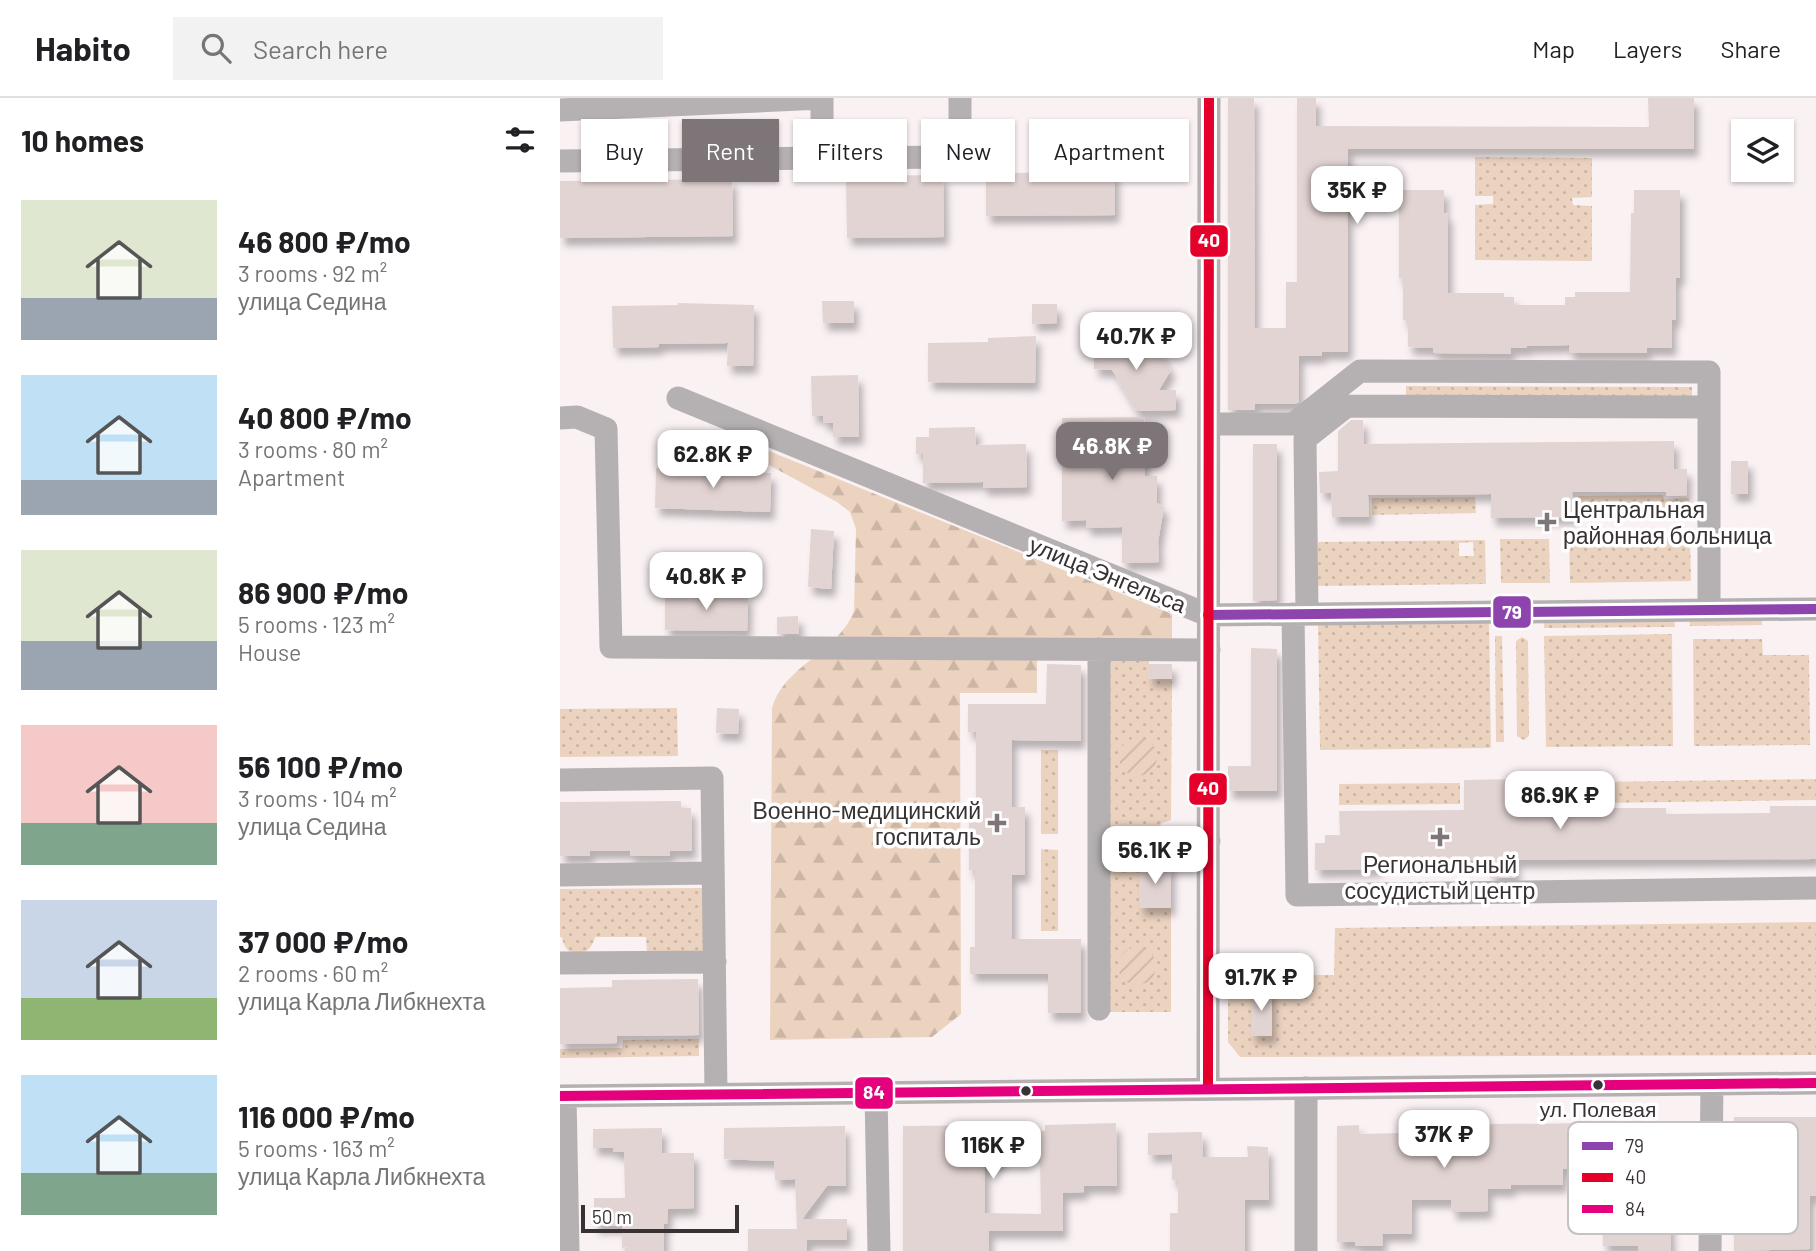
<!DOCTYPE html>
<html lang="en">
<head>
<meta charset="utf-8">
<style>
	:root { --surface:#fff; --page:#f2f2f2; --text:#202124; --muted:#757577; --line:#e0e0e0; --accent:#7d7577 }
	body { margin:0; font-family:Barlow,sans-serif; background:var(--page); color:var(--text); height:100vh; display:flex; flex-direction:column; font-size:26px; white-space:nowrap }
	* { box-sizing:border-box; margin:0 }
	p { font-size:23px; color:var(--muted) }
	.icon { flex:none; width:38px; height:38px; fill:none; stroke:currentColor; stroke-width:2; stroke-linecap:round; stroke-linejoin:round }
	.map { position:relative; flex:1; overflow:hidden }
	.side { display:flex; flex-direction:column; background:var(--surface); width:560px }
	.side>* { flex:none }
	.top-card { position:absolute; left:21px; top:21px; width:665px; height:63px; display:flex; gap:14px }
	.fabs { position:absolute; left:1171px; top:21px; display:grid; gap:14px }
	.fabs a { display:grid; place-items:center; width:63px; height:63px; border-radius:0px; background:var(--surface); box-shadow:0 2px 5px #0004; font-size:35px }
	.scale { position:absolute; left:21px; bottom:18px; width:158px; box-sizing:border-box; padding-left:7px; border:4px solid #393234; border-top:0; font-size:19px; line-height:24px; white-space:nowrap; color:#393234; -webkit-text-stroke:5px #fff; paint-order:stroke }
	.price { position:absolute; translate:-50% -60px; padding:0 16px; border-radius:14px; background:#fff; color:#222; font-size:23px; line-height:46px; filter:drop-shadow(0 2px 4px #0008) }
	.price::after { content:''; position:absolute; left:50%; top:42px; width:21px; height:16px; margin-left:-10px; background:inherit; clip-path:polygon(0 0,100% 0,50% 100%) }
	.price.on { background:var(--accent); color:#fff }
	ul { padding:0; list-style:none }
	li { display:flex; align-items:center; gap:21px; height:175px; padding:0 21px }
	li span { display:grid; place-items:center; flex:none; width:196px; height:140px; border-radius:0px; color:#555 }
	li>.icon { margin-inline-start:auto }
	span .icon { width:84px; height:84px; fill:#fffc; stroke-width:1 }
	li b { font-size:30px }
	h2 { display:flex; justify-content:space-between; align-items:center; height:84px; padding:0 21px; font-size:30px }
	.chip { padding:0 24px; border-radius:0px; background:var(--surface); box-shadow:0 2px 5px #0004; font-size:24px; line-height:63px }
	.chip.on { background:var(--accent); color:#fff }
	header { display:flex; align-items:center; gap:42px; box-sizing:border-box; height:98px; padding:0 35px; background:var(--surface); border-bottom:2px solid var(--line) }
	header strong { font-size:33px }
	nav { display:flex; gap:38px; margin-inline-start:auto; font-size:24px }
	.search { width:490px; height:63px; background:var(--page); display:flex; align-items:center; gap:18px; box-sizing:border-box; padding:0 24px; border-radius:0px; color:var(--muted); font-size:26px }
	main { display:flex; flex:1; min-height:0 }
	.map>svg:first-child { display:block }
	.grass { fill:url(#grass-dots); fill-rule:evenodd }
	.forest { fill:url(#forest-firs) }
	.garden { fill:url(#garden-furrows) }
	.building { fill:#e2d4d2; filter:url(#shadow) }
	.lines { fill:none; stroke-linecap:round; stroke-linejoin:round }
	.minor { stroke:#b5b1b3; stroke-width:23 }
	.bus-1-casing { stroke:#fff; stroke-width:16 }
	.bus-2-casing { stroke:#fff; stroke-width:16 }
	.bus-3-casing { stroke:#fff; stroke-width:16 }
	.bus-1 { stroke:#8e44ad; stroke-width:10 }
	.bus-2 { stroke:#e4002b; stroke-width:10 }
	.bus-3 { stroke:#e5007d; stroke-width:10 }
	.poi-dot { fill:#7d7577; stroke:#fff; stroke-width:2.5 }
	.bus-dot { fill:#393234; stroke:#fff; stroke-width:2.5 }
	.labels { text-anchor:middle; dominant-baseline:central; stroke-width:7; stroke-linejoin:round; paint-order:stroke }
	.bus-label { font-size:21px; fill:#393234; stroke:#fff }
	.poi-label { font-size:23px; fill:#393234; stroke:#fff; text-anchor:start }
	.street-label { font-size:23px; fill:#393234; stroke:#fff }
	.key { fill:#fff; stroke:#c4c2c2; stroke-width:2 }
	.key-label { font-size:19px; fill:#393234 }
	.line-badge { stroke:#fff; stroke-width:2.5 }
	.badge-label { font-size:19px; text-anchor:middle; font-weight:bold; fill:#fff }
</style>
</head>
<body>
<header>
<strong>Habito</strong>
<div class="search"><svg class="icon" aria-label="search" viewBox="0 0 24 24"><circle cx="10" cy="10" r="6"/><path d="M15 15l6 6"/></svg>Search here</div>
<nav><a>Map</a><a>Layers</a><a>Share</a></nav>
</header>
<main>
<section class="side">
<h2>10 homes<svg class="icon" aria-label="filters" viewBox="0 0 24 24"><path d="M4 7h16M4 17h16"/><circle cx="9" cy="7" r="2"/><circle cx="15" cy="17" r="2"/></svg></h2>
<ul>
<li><span style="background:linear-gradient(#dfe7d0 70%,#9aa5b1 0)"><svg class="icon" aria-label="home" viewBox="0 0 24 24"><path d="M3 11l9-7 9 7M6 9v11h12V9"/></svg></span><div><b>46 800 ₽/mo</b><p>3 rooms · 92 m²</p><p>улица Седина</p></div></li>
<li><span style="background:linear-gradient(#bfe0f5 75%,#9aa5b1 0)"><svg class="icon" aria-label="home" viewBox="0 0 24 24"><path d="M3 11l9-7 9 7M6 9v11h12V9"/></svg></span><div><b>40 800 ₽/mo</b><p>3 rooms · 80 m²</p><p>Apartment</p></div></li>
<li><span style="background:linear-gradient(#dfe7d0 65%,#9aa5b1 0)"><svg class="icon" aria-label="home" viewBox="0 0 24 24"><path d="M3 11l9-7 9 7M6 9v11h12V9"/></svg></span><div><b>86 900 ₽/mo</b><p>5 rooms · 123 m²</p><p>House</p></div></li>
<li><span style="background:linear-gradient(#f6c9c9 70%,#7fa58c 0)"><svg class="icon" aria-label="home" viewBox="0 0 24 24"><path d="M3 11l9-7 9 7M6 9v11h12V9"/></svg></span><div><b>56 100 ₽/mo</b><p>3 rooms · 104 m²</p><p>улица Седина</p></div></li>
<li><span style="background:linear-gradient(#c9d6e8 70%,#8fb573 0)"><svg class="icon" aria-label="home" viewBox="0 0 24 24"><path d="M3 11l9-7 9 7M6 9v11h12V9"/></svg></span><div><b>37 000 ₽/mo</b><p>2 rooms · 60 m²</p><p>улица Карла Либкнехта</p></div></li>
<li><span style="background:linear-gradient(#bfe0f5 70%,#7fa58c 0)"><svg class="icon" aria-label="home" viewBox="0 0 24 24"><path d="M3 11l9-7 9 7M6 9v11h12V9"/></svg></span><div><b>116 000 ₽/mo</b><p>5 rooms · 163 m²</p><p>улица Карла Либкнехта</p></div></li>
</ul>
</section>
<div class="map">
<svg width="1256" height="1153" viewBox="0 0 1256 1153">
	<defs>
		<pattern id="grass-dots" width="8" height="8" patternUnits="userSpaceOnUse" patternTransform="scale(1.75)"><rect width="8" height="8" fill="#ecd3c0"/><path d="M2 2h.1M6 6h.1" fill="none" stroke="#cbb6a6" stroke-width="1.8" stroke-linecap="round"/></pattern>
		<pattern id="forest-firs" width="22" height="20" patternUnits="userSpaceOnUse" patternTransform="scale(1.75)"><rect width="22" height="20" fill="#ecd3c0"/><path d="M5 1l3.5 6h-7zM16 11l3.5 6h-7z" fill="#cbb6a6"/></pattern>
		<pattern id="garden-furrows" width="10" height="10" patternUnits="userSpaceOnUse" patternTransform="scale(1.75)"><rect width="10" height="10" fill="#ecd3c0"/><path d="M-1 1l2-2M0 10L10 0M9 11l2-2" fill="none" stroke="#cbb6a6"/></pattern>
		<filter id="shadow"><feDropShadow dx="4.5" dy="8" stdDeviation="3.5" flood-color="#0004"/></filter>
	</defs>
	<rect width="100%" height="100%" fill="#faf1f3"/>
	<!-- grass -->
	<path class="grass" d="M915,59l117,1v39l-20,1 1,7 19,1v55l-117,-1v-55l18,-1v-8h-18z
		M846,288l286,1v11h-286z
		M1103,397l1,4 25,-1v13l-111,1v-16z
		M915,399l1,16 -104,2v-17z
		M1130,439l1,44 -121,2 -1,-44z
		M940,441h49l1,44h-49z
		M925,442l1,44 -168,2v-44zM913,444l1,14h-15v-13z
		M1201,516l1,11 -72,1 -1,-11z
		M1114,518l1,11 -131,1v-11z
		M929,520l2,130 -171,2 -2,-130z
		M1112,536l1,112 -127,1 -2,-111z
		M935,538h7l2,106h-8z
		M962,539l6,4 1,95 -5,4 -7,-4 -1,-95z
		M1133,541h69l1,16h46l1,90 -116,1z
		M550,561h39v20h23l-1,141 -9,3 -6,8h-46z
		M117,610l1,48 -118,1v-48z
		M481,652h17v84h-17z
		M1256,681v21l-221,3 -1,-21z
		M900,685v21l-121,1v-21z
		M481,751l17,1v81h-17z
		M550,752h20l9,13v44l32,1v104h-61z
		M144,790v63l-57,1 -1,-15h-51c-5,22 -30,23 -33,0h-2v-48z
		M1256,824v133l-576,2 -12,-15v-67h106l1,-47z
		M139,941v17l-139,2v-9l62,-1 1,-8z"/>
	<!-- forest -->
	<path class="forest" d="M174,339l438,177v26h-135v53h-77l1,321 -29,23 -162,3 2,-332c12,-43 66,-55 82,-97l2,-82 -6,-17 -13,-10 -68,-37 -29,-10 -7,-13z"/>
	<!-- garden -->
	<path class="garden" d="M559 659a19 19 0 1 1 38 0a19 19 0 1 1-38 0Z
		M558 868a19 19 0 1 1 38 0a19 19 0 1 1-38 0Z"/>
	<!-- building -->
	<path class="building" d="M668,0h26l1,230h31v-46h11v-184h19v28l333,1 -1,-29h46v51h-346v203h-26v4h-23v46l-4,2h-40v6h-27z
		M555,74v43l-129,1v-43z
		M383,77l1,62 -97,1 -1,-62z
		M172,81l1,57 -173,2v-57z
		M839,92h45v23l4,1v79h56v4h10v8h51v-8h10v-5h55l1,-79h3v-23h46v88h-4v42h-4v28h-25v5h-78v-8l-42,1v2h-17l1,6 -78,-1v-5l-25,-1v-27h-5v-42h-4z
		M262,203h32v22h-31z
		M118,205l76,2 -1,61h-26l1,-23 -69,1v3l-46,1 -1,-42 66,-1z
		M472,206h25v19l-25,1z
		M476,238l-1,47 -107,-1v-39l60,-1v-4z
		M534,238h32v8h30l15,26 -12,20h17v20l-40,1 -24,-41 -18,-1z
		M298,277l1,62h-26v-14h-10v-7h-11l-1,-40z
		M584,319l1,59h12v27l7,4 -6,35 1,20 -37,1v-36l-36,1v-8l-24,1v-103z
		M791,322h12l1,24 310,-3v28h13v26l-20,1 -1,-4h-94l1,25 -82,1v-24l-123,1 1,22h-37l-1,-24h-11l-1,-21 19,-1v-40z
		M415,329l1,18 50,-1 1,43 -44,1v-6l-60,1v-29h-7v-17h13v-9z
		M693,346h24v156l-24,1z
		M1171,363h17v33h-17z
		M96,370l115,5 -1,39 -115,-4z
		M251,431l23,2 -3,58 -23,-2z
		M105,495l83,2 -1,36 -82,-1z
		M238,518l1,18h-22v-17z
		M691,550l26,1v142h-49v-25h23z
		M487,566l34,1v76l-69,-1v67h13v68h-13v64h69v74h-33v-39h-78v-27h5v-77h-6v-69h7v-69h-8v-28h78z
		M589,566h23v15h-24z
		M157,610l22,1 -1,25 -22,-1z
		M1026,680v30h80v6l104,-1v-7h46v53l-300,1v18h-26v-18l-112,1v8l-63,1v-27h10v-8h15l-1,-24 125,-1v-30z
		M121,703v7h10l1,43h-22v5h-40v-5h-40v5h-30v-54z
		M579,765h32v45h-32z
		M138,881l1,56 -82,1v7l-57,1v-56l52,-1v-7z
		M691,892l21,1v45h-21z
		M1174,1019h82v79h-6v53l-76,2z
		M556,1025l1,63h-33v6l-21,1v38h-74v20h-86v-125l97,-1 1,37h-16v51l56,1 -1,-59h-7v-24h12v-6z
		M1035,1025v24h-15v22h-17v16h-52v4h-23v22l-36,1 -1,-12h-39v34h-30l1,12h-28v-4h-18v-116l22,-1v9l40,-1v-8z
		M1091,1025h27v97h-8l1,31h-33v-5h-35v-64h23v13l32,-1 1,-41h-8z
		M285,1028l1,60h-19l-25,33h45v21h-40v11h-59v-22h49l-2,-50 -20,1 -1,-19 -50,-2v-31z
		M102,1030v25h32v55l-26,1 -1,15h-3v27h-37v-4l-5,1v-22h-28v-28h31l-1,-46h-11v-4h-20v-19z
		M642,1034l1,25h45l-1,-11 21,1 1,53h-24v51h-75v-38h8v-33h-6v-26l-24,1v-22z"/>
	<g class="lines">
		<!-- minor -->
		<path class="minor" d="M0,12l262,-12
			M262,60l138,-1v-59
			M0,63l262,-3v-60
			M118,300l530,217 608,-6
			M0,320l17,-1 29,12 5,218 598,3
			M649,326h84l67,-53 349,1v238
			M733,516l4,281 519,-7
			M747,516l-2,-175 42,-33 362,1
			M0,682l152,-2 4,316
			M539,742l110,1
			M0,777l153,-2
			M0,865l155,-1
			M539,911v-360
			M648,991l1,-991
			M316,995l3,158
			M0,998l1256,-13
			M5,998l3,155
			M746,1153v-163
			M1150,1153l2,-167"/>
		<defs>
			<path id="bus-1" d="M648,517l608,-6"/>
			<path id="bus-2" d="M648,991l1,-991"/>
			<path id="bus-3" d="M0,998l1256,-13"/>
		</defs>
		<!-- bus-1 casing -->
		<use href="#bus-1" class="bus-1-casing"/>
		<!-- bus-2 casing -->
		<use href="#bus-2" class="bus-2-casing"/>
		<!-- bus-3 casing -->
		<use href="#bus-3" class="bus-3-casing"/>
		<!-- bus-1 -->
		<use href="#bus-1" class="bus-1"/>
		<!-- bus-2 -->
		<use href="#bus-2" class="bus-2"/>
		<!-- bus-3 -->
		<use href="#bus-3" class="bus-3"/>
	</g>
	<!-- markers -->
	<g class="poi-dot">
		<path d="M983.5 413.5h7v7h7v7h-7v7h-7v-7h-7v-7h7z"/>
		<path d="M433.5 714.5h7v7h7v7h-7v7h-7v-7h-7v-7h7z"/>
		<path d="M876.5 728.5h7v7h7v7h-7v7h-7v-7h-7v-7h7z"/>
	</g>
	<g class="bus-dot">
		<circle cx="1038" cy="987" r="6"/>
		<circle cx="466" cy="993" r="6"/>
	</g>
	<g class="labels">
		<!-- bus labels -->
		<g class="bus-label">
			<text x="1038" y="1010">ул. Полевая</text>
		</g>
		<!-- poi labels -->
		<g class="poi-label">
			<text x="1003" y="411">Центральная<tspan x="1003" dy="26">районная больница</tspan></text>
			<text x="421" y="712" text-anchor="end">Военно-медицинский<tspan x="421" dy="26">госпиталь</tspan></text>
			<text x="880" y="766" text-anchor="middle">Региональный<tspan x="880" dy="26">сосудистый центр</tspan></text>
		</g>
		<!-- street labels -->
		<g class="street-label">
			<text transform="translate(548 476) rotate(22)">улица Энгельса</text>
		</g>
	</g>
	<!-- legend -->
	<rect x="1008" y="1024" width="230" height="112" rx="10" class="key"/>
	<rect x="1022" y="1044" width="31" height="8" fill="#8e44ad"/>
	<rect x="1022" y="1075" width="31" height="9" fill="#e4002b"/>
	<rect x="1022" y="1107" width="31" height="8" fill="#e5007d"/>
	<g class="key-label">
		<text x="1065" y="1055">79</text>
		<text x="1065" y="1086">40</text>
		<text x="1065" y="1118">84</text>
	</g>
	<g class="line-badge">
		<rect x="629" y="126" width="40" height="34" rx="7" fill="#e4002b"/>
		<rect x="932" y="497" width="40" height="34" rx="7" fill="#8e44ad"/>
		<rect x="628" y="674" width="40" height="34" rx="7" fill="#e4002b"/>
		<rect x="294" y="978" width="40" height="34" rx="7" fill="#e5007d"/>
	</g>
	<g class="badge-label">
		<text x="649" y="149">40</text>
		<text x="952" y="521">79</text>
		<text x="648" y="697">40</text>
		<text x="314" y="1001">84</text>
	</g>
</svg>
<div class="fabs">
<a><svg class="icon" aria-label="layers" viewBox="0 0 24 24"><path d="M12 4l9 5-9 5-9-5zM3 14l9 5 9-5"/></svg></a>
</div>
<div class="scale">50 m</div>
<b class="price" style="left:797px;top:128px">35K ₽</b>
<b class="price" style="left:576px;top:274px">40.7K ₽</b>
<b class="price on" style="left:552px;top:384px">46.8K ₽</b>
<b class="price" style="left:153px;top:392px">62.8K ₽</b>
<b class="price" style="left:146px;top:514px">40.8K ₽</b>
<b class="price" style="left:1000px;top:733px">86.9K ₽</b>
<b class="price" style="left:595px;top:788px">56.1K ₽</b>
<b class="price" style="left:701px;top:915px">91.7K ₽</b>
<b class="price" style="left:884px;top:1072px">37K ₽</b>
<b class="price" style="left:433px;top:1083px">116K ₽</b>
<div class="top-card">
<a class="chip">Buy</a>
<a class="chip on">Rent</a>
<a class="chip">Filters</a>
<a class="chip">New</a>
<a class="chip">Apartment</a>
</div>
</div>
</main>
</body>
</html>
